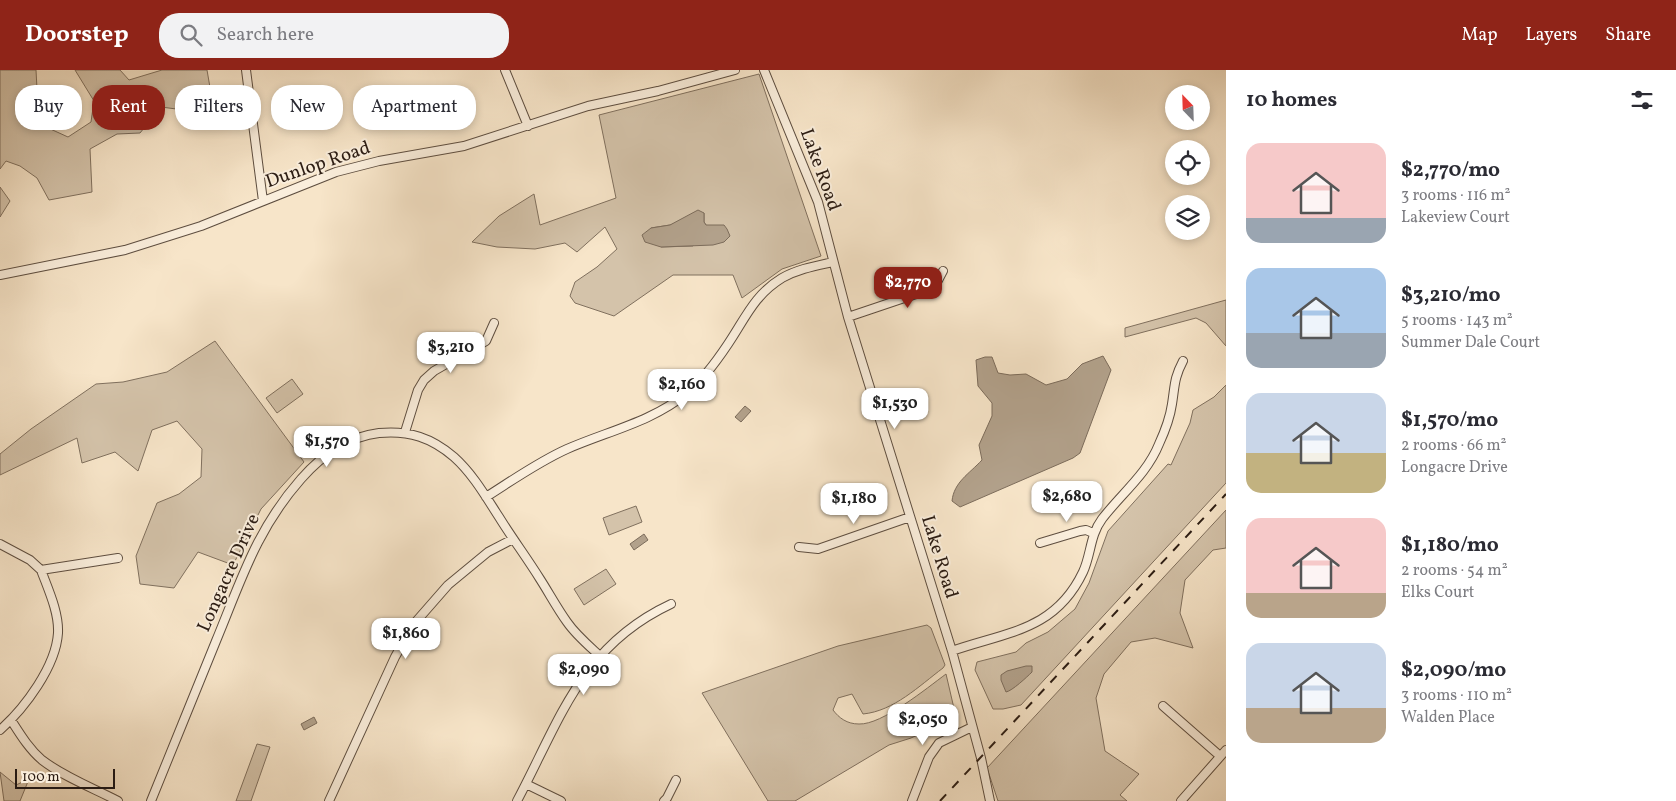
<!DOCTYPE html>
<html lang="en">
<head>
<meta charset="utf-8">
<style>
	:root { --surface:#fff; --page:#f2f2f3; --text:#2b2b33; --muted:#7c7c81; --accent:#8f2418 }
	body { margin:0; font-family:Vollkorn,serif; background:var(--page); color:var(--text); height:100vh; display:flex; flex-direction:column; font-size:19px; white-space:nowrap }
	* { box-sizing:border-box; margin:0 }
	p { font-size:16px; color:var(--muted) }
	.icon { flex:none; width:28px; height:28px; fill:none; stroke:currentColor; stroke-width:2; stroke-linecap:round; stroke-linejoin:round }
	.map { position:relative; flex:1; overflow:hidden }
	.panel { display:flex; flex-direction:column; background:var(--surface); width:450px }
	.panel>* { flex:none }
	.hud { position:absolute; left:15px; top:15px; width:475px; height:45px; display:flex; gap:10px }
	.needle { width:32px; rotate:337deg }
	.tools { position:absolute; left:1165px; top:15px; display:grid; gap:10px }
	.tools a { display:grid; place-items:center; width:45px; height:45px; border-radius:50%; background:var(--surface); box-shadow:0 2px 8px #0003; font-size:25px }
	.scale { position:absolute; left:15px; bottom:12px; width:100px; box-sizing:border-box; padding-left:5px; border:2px solid #2b1c13; border-top:0; font-size:14px; line-height:18px; white-space:nowrap; color:#2b1c13; -webkit-text-stroke:4px #faeedc; paint-order:stroke }
	.price { position:absolute; translate:-50% -42px; padding:0 11px; border-radius:10px; background:#fff; color:#222; font-size:16px; line-height:32px; filter:drop-shadow(0 1px 2px #0008) }
	.price::after { content:''; position:absolute; left:50%; top:30px; width:15px; height:11px; margin-left:-8px; background:inherit; clip-path:polygon(0 0,100% 0,50% 100%) }
	.price.current { background:var(--accent); color:#fff }
	ul { padding:0; list-style:none }
	li { display:flex; align-items:center; gap:15px; height:125px; padding:0 20px }
	li span { display:grid; place-items:center; flex:none; width:140px; height:100px; border-radius:15px; color:#555 }
	li>.icon { margin-inline-start:auto }
	span .icon { width:60px; height:60px; fill:#fffc; stroke-width:1 }
	li b { font-size:21px }
	h2 { display:flex; justify-content:space-between; align-items:center; height:60px; padding:0 20px; font-size:21px }
	.tag { padding:0 18px; border-radius:20px; background:var(--surface); box-shadow:0 2px 8px #0003; font-size:18px; line-height:45px }
	.tag.current { background:var(--accent); color:#fff }
	header { display:flex; align-items:center; gap:30px; box-sizing:border-box; height:70px; padding:0 25px; background:var(--accent); color:#fff }
	header strong { font-size:24px }
	nav { display:flex; gap:28px; margin-inline-start:auto; font-size:18px }
	.search { width:350px; height:45px; background:var(--page); display:flex; align-items:center; gap:12px; box-sizing:border-box; padding:0 18px; border-radius:20px; color:var(--muted); font-size:19px }
	main { display:flex; flex:1; min-height:0 }
	.map>svg:first-child { display:block }
	.green { fill:#d4c3aa; stroke:#80705e; fill-rule:evenodd }
	.water { fill:#b2a18b; stroke:#7c6c5b }
	.lines { fill:none; stroke-linecap:round; stroke-linejoin:round }
	.minor-casing { stroke:#5e4e40; stroke-width:10 }
	.minor { stroke:#faeedc; stroke-width:8 }
	.rail { stroke:#2b1c13; stroke-width:2; stroke-dasharray:9 9; stroke-linecap:butt }
	.labels { text-anchor:middle; dominant-baseline:central; stroke-width:4; stroke-linejoin:round; paint-order:stroke }
	.street-label { font-size:19px; fill:#2b1c13; stroke:#faeedc }
</style>
</head>
<body>
<header>
<strong>Doorstep</strong>
<div class="search"><svg class="icon" aria-label="search" viewBox="0 0 24 24"><circle cx="10" cy="10" r="6"/><path d="M15 15l6 6"/></svg>Search here</div>
<nav><a>Map</a><a>Layers</a><a>Share</a></nav>
</header>
<main>
<div class="map">
<svg width="1226" height="731" viewBox="0 0 1226 731">
	<rect width="100%" height="100%" fill="#f7e5c9"/>
	<filter id="stains"><feTurbulence type="fractalNoise" baseFrequency=".004" numOctaves="4"/><feColorMatrix values="0 0 0 0 .2 0 0 0 0 .09 0 0 0 0 .02 0 0 0 .5 -.17"/></filter>
	<radialGradient id="worn" r=".72"><stop offset=".6" stop-color="#630" stop-opacity="0"/><stop offset="1" stop-color="#630" stop-opacity=".3"/></radialGradient>
	<!-- green -->
	<path class="green" d="M0,0h36l1,19 9,38 22,10 23,-15 3,-21 -19,-31h45l9,10 33,-10h45l5,29 -28,11 -23,-3 -21,26 -23,1 -27,15 2,43 -43,8 -12,-22 -17,-12 -14,-5 -6,8z
		M759,4l62,182 -39,13 -40,29 -9,-23h-60l-59,41 -39,-13 -5,-7 5,-14 22,-15 20,-18 -12,-22 -28,25 -12,-9 -30,6 -38,-2 -25,-5 27,-26 35,-22 6,31 76,-27 -17,-83zM704,143v9l2,3 -13,21 -32,1 -10,-19 19,-3z
		M0,117l10,14 -10,16z
		M1226,230v46l-20,-23 -10,-5 -71,19v-9z
		M215,271l89,121 -43,47 -28,56 -35,-13 -24,36 -34,-4 -4,-28 21,-53 22,-9 22,-17 1,-28 -25,-28 -25,9 -14,41 -23,-19 -33,11 -5,-25 -77,37v-21l31,-25 65,-45 27,-2 44,-10z
		M292,309l11,15 -26,19 -11,-15z
		M1226,315v98l-205,222 -18,4h-10l-18,-39 2,-8 39,-10 10,-9 22,-11 27,-23 14,-26 19,-52 60,-67 3,1 19,-42 3,-13 21,-13z
		M636,436l6,16 -33,13 -6,-17z
		M1226,440v38l-13,2 -28,30 -5,33 13,35 -38,-10 -24,4 -27,32 -8,24 9,53 34,23 -19,21 7,6h-129l-11,-33z
		M606,499l10,15 -32,21 -10,-16z
		M927,555l4,3 14,37 -2,3c-24,18 -49,43 -80,46l-11,-20 -14,4 -5,12c6,8 14,14 26,14 23,1 68,-36 87,-50l10,43 -45,21 -22,7 -94,56h-27l-66,-108 136,-47z
		M257,674l13,3 -19,54h-15z
		M0,702l16,13 13,-6 -9,22h-16z"/>
	<!-- water -->
	<path class="water" d="M698,140l6,3v9l2,3h18l3,4 3,7 -6,6 -11,3 -52,2 -16,-5 -3,-7 9,-7 19,-3z
		M1103,286l8,14 -31,83 -7,5 -113,49 -8,-6c2,-19 17,-27 30,-41l-3,-15 13,-29v-13l-14,-17 -2,-26 9,-3h7l6,16 12,2 16,-1 20,11 21,-6 15,-15z
		M745,336l6,5 -10,11 -6,-5z
		M644,464l4,6 -14,10 -4,-6z
		M1026,596h6v6c-5,5 -20,19 -26,20l-5,-12v-5l6,-4z
		M314,647l3,6 -13,7 -3,-6z"/>
	<g class="lines">
		<defs>
			<path id="minor" d="M246,0l17,131
				M505,0l23,56
				M764,0l54,132 30,115 104,334 29,107 9,43
				M0,205l125,-25 76,-24 135,-54 43,-11 85,-15 124,-40 70,-15 77,-21
				M848,247l86,-29 9,-17
				M405,362l13,-42 6,-10 10,-9 52,-30 8,-18
				M486,427c27,-17 52,-35 81,-48 41,-18 85,-27 120,-56 16,-13 29,-31 41,-49 17,-25 26,-49 54,-66 16,-9 33,-12 51,-16
				M1040,473l40,-12 6,-1 7,3
				M0,474l30,16 11,10 77,-12
				M799,477l19,2 92,-32
				M952,581c54,-19 103,-20 131,-79 8,-17 7,-37 19,-53 19,-25 45,-45 57,-75 6,-13 11,-26 13,-40 3,-19 2,-26 11,-43
				M1163,636l57,50
				M11,650c9,14 18,29 31,40 22,17 51,28 76,41
				M0,660c25,-22 56,-64 58,-97 1,-21 -10,-44 -17,-63
				M526,714l35,17
				M151,731c22,-53 43,-107 65,-160 25,-60 40,-111 85,-162 21,-24 46,-42 78,-46 30,-3 53,5 75,24 19,17 32,40 45,60 13,21 28,41 41,62 9,14 17,29 27,43 9,13 21,23 33,34
				M329,731l66,-144 18,-32 35,-40 40,-33 25,-13
				M517,731c43,-81 64,-155 154,-197
				M664,731l3,-3 9,-18
				M912,731l17,-44 10,-14 33,-16
				M1181,731l45,-51"/>
		</defs>
		<!-- minor casing -->
		<use href="#minor" class="minor-casing"/>
		<!-- minor -->
		<use href="#minor" class="minor"/>
		<!-- rail -->
		<path class="rail" d="M940,731l286,-307"/>
	</g>
	<g class="labels">
		<!-- street labels -->
		<g class="street-label">
			<text transform="translate(318 95) rotate(-19)">Dunlop Road</text>
			<text transform="translate(820 100) rotate(70)">Lake Road</text>
			<text transform="translate(939 487) rotate(73)">Lake Road</text>
			<text transform="translate(229 503) rotate(-66)">Longacre Drive</text>
		</g>
	</g>
	<rect width="100%" height="100%" filter="url(#stains)"/>
	<rect width="100%" height="100%" fill="url(#worn)"/>
</svg>
<div class="tools">
<a><svg class="needle" viewBox="-14 -14 28 28"><path d="M0-13l5 13h-10z" fill="#e53935"/><path d="M0 13l5-13h-10z" fill="#7c7c81"/></svg></a>
<a><svg class="icon" aria-label="locate" viewBox="0 0 24 24"><circle cx="12" cy="12" r="6"/><path d="M12 2v4M12 18v4M2 12h4M18 12h4"/></svg></a>
<a><svg class="icon" aria-label="layers" viewBox="0 0 24 24"><path d="M12 4l9 5-9 5-9-5zM3 14l9 5 9-5"/></svg></a>
</div>
<div class="scale">100 m</div>
<b class="price current" style="left:908px;top:239px">$2,770</b>
<b class="price" style="left:451px;top:304px">$3,210</b>
<b class="price" style="left:682px;top:341px">$2,160</b>
<b class="price" style="left:895px;top:360px">$1,530</b>
<b class="price" style="left:327px;top:398px">$1,570</b>
<b class="price" style="left:1067px;top:453px">$2,680</b>
<b class="price" style="left:854px;top:455px">$1,180</b>
<b class="price" style="left:406px;top:590px">$1,860</b>
<b class="price" style="left:584px;top:626px">$2,090</b>
<b class="price" style="left:923px;top:676px">$2,050</b>
<div class="hud">
<a class="tag">Buy</a>
<a class="tag current">Rent</a>
<a class="tag">Filters</a>
<a class="tag">New</a>
<a class="tag">Apartment</a>
</div>
</div>
<section class="panel">
<h2>10 homes<svg class="icon" aria-label="filters" viewBox="0 0 24 24"><path d="M4 7h16M4 17h16"/><circle cx="9" cy="7" r="2"/><circle cx="15" cy="17" r="2"/></svg></h2>
<ul>
<li><span style="background:linear-gradient(#f6c9c9 75%,#9aa5b1 0)"><svg class="icon" aria-label="home" viewBox="0 0 24 24"><path d="M3 11l9-7 9 7M6 9v11h12V9"/></svg></span><div><b>$2,770/mo</b><p>3 rooms · 116 m²</p><p>Lakeview Court</p></div></li>
<li><span style="background:linear-gradient(#a9c7e8 65%,#9aa5b1 0)"><svg class="icon" aria-label="home" viewBox="0 0 24 24"><path d="M3 11l9-7 9 7M6 9v11h12V9"/></svg></span><div><b>$3,210/mo</b><p>5 rooms · 143 m²</p><p>Summer Dale Court</p></div></li>
<li><span style="background:linear-gradient(#c9d6e8 60%,#c2b280 0)"><svg class="icon" aria-label="home" viewBox="0 0 24 24"><path d="M3 11l9-7 9 7M6 9v11h12V9"/></svg></span><div><b>$1,570/mo</b><p>2 rooms · 66 m²</p><p>Longacre Drive</p></div></li>
<li><span style="background:linear-gradient(#f6c9c9 75%,#b9a48a 0)"><svg class="icon" aria-label="home" viewBox="0 0 24 24"><path d="M3 11l9-7 9 7M6 9v11h12V9"/></svg></span><div><b>$1,180/mo</b><p>2 rooms · 54 m²</p><p>Elks Court</p></div></li>
<li><span style="background:linear-gradient(#c9d6e8 65%,#b9a48a 0)"><svg class="icon" aria-label="home" viewBox="0 0 24 24"><path d="M3 11l9-7 9 7M6 9v11h12V9"/></svg></span><div><b>$2,090/mo</b><p>3 rooms · 110 m²</p><p>Walden Place</p></div></li>
</ul>
</section>
</main>
</body>
</html>
